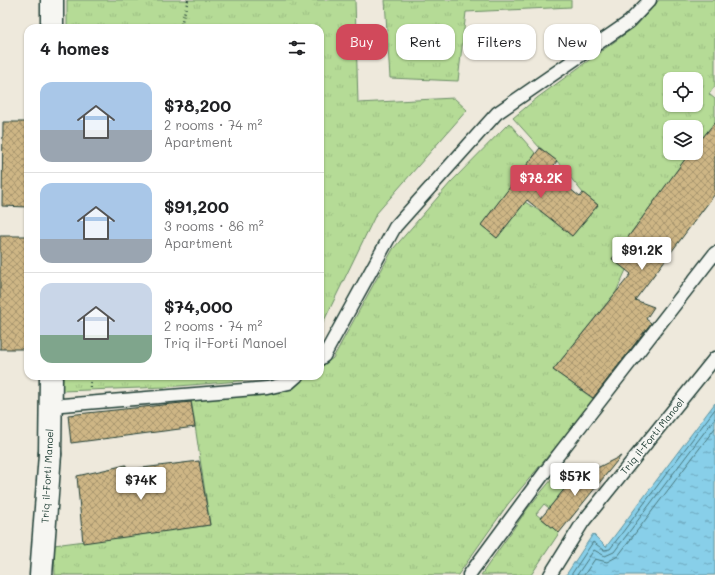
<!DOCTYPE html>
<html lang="en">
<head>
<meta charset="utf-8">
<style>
	:root { --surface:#fff; --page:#f6f6f6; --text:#202124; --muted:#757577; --line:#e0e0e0; --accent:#d1495b }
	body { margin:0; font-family:Mali,sans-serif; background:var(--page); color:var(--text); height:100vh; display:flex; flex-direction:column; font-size:15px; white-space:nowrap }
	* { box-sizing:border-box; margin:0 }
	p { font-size:13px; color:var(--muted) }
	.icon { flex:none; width:22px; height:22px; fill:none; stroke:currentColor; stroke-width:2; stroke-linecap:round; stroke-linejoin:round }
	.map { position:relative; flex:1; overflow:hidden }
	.panel { position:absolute; left:24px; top:24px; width:300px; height:356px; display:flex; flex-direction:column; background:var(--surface); border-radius:12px; box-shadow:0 1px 3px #0004 }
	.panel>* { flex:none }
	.top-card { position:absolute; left:336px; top:24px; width:319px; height:36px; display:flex; gap:8px }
	.tools { position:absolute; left:663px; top:72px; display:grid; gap:8px }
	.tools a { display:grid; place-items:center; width:40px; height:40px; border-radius:8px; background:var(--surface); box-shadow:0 1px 3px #0004; font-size:20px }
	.price { position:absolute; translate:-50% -34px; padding:0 9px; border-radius:4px; background:#fff; color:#222; font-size:13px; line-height:26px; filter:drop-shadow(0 1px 2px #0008) }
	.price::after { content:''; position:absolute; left:50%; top:24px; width:12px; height:9px; margin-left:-6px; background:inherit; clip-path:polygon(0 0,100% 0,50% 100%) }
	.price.active { background:var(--accent); color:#fff }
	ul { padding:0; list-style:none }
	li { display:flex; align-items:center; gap:12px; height:100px; padding:0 16px }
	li+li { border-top:1px solid var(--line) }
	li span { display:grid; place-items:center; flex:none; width:112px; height:80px; border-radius:12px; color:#555 }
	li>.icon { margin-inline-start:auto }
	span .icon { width:48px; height:48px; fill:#fffc; stroke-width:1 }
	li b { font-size:17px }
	h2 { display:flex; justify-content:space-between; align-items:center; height:48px; padding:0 16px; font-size:17px }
	.tag { padding:0 14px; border-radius:12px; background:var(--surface); box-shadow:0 1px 3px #0004; font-size:14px; line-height:36px }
	.tag.active { background:var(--accent); color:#fff }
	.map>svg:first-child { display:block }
	.grass { fill:url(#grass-tufts); stroke:#6a8c65; fill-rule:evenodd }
	.water { fill:url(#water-ripples); stroke:#5e95a1 }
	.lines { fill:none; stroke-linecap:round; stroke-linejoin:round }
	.shore { stroke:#49777c; stroke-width:1 }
	.building { fill:url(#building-cross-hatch); stroke:#1f3d34 }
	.service-casing { stroke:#1f3d34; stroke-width:15 }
	.minor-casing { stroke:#1f3d34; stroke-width:25 }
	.tertiary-casing { stroke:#1f3d34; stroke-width:25 }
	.path { stroke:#1f3d34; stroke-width:2.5; stroke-dasharray:1 3; stroke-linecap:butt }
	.service { stroke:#f6f6f2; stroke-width:12 }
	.minor { stroke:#f6f6f2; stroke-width:22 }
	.tertiary { stroke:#f6f6f2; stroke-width:22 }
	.labels { text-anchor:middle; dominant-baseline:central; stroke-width:3; stroke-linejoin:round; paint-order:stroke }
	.street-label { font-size:10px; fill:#1f3d34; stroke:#f6f6f2 }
</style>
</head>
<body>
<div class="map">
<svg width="715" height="575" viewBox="0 0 715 575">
	<defs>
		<pattern id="grass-tufts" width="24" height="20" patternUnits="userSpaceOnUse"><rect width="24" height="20" fill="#b5db96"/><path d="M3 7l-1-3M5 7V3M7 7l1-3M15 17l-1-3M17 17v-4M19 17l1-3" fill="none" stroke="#9bbd82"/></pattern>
		<pattern id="water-ripples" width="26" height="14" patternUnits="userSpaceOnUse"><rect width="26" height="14" fill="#88cfe9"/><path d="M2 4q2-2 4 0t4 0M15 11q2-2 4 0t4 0" fill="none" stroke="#6fa9be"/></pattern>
		<pattern id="building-cross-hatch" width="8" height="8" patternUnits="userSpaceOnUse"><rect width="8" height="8" fill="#ceb685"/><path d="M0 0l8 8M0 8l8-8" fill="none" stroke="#a7956e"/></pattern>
	</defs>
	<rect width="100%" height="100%" fill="#eee9dc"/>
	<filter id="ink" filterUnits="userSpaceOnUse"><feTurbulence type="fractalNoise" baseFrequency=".025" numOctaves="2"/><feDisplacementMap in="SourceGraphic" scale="8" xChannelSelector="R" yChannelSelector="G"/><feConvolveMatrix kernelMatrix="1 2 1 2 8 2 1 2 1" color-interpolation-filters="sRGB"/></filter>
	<g filter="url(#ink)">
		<!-- grass -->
		<path class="grass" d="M67,0h288l3,103 96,-5 13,12 -91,104 -56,115v-301h-253z
			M385,0h186v7l-105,5 -8,69 -68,-3z
			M659,0h56v86l-6,8 6,5v23l-19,24v-19h-26v26h20l-78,106 14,11 -10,22 -63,78 42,30 -87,104 -50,71h-403l-1,-30 156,-20 -19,-126 18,-3 42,-1 33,-3 23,-16h13v-9l13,-9 60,-109 58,-67 58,-59 27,31 -55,71 16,13 28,-36 21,13 26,21 26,-31 -15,-12 -26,-32 -17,-13 -27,-30 24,-20 99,-72zM670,79h26v26h-26z
			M63,376h207l-6,3 -98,8 -104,4z
			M557,473l14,8 -22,27 -5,-4 -8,10 23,19 -28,42h-50l47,-67z"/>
		<!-- water -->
		<path class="water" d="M715,403v172h-149l27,-41 13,13z"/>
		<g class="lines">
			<!-- shore -->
			<path class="shore" d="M571,575l22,-33 11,8 6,-1 105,-140
				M577,575l17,-25 11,6 9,-4 101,-134
				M584,575l11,-16 12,3 11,-6 97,-128"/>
		</g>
		<!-- building -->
		<path class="building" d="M3,122h25v85l-26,-1z
			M715,122v72l-80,106 19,7 -8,12 5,4 -58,75 -40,-28 78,-96 -19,-15 71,-97 7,-9h6v-7z
			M540,148l17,13 -8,11 31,25 3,-4 15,12 -26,31 -45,-36 -30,38 -16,-13z
			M0,236h28v113h-28z
			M191,402l4,25 -124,16 -3,-28z
			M621,456l-62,77 -18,-15 30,-37z
			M199,461l11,64 -127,18 -6,-67 49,-11v5z"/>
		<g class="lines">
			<defs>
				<path id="service" d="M320,359l4,-3 71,-129 102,-114 132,-91 21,-22
					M50,406l217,-18 22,-5 8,-7
					M469,575l76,-103 170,-219
					M550,575l33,-53 132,-164"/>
				<path id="minor" d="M52,28v-28
					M50,454l1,-78"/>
				<path id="tertiary" d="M41,575l9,-121"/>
			</defs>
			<!-- service casing -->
			<use href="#service" class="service-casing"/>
			<!-- minor casing -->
			<use href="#minor" class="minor-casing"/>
			<!-- tertiary casing -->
			<use href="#tertiary" class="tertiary-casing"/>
			<!-- path -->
			<path class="path" d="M180,28l8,-28
				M90,387l1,-11"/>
			<!-- service -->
			<use href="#service" class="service"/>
			<!-- minor -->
			<use href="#minor" class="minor"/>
			<!-- tertiary -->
			<use href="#tertiary" class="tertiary"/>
		</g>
	</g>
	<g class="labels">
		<!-- street labels -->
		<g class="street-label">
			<text transform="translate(652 436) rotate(-51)">Triq il-Forti Manoel</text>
			<text transform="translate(47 476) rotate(-87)">Triq il-Forti Manoel</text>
		</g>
	</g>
</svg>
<div class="tools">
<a><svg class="icon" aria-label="locate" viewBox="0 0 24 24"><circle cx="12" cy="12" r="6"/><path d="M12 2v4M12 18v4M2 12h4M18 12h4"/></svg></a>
<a><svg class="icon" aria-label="layers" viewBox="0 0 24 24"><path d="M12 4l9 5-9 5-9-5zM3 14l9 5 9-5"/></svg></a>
</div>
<b class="price active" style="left:541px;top:199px">$78.2K</b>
<b class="price" style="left:642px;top:271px">$91.2K</b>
<b class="price" style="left:575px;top:497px">$57K</b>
<b class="price" style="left:141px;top:501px">$74K</b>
<div class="top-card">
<a class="tag active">Buy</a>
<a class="tag">Rent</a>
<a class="tag">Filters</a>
<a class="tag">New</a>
</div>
<section class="panel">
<h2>4 homes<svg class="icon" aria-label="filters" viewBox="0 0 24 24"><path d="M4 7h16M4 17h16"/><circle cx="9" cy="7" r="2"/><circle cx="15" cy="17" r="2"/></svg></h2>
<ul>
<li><span style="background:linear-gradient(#a9c7e8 60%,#9aa5b1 0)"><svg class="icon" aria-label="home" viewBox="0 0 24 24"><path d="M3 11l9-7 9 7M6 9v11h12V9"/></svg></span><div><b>$78,200</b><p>2 rooms · 74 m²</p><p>Apartment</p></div></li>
<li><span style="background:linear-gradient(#a9c7e8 70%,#9aa5b1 0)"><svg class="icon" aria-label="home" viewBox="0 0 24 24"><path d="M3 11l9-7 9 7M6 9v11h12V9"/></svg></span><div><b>$91,200</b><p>3 rooms · 86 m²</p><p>Apartment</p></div></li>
<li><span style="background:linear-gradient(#c9d6e8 65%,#7fa58c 0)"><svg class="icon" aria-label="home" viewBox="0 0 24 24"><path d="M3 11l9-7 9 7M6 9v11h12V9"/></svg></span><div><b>$74,000</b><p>2 rooms · 74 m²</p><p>Triq il-Forti Manoel</p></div></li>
</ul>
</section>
</div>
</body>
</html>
